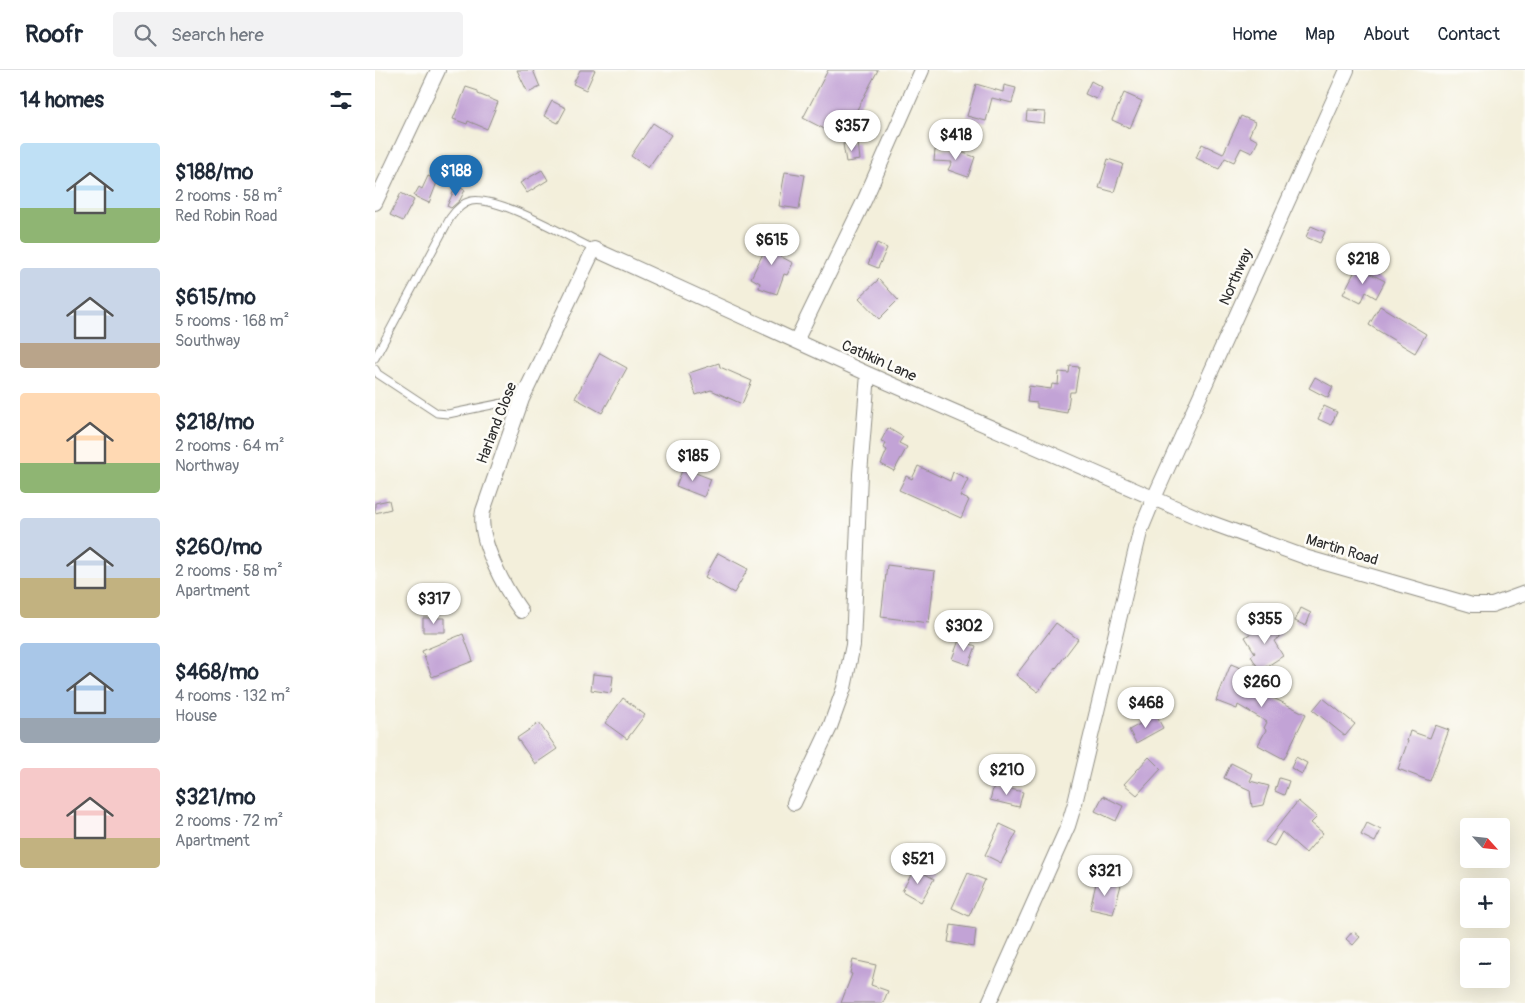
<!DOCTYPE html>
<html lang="en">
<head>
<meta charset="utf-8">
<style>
	:root { --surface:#fff; --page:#f2f2f3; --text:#1f2937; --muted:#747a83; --line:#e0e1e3; --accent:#1f6fb2 }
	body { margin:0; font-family:Pangolin,sans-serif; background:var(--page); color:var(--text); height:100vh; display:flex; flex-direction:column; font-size:19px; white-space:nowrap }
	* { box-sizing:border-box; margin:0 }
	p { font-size:16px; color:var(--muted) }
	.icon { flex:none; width:28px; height:28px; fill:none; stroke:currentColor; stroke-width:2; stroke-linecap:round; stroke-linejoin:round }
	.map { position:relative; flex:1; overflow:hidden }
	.side { display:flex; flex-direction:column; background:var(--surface); width:375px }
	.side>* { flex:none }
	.needle { width:32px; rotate:117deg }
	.fabs { position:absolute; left:1085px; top:748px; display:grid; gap:10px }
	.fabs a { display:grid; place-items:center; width:50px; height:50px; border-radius:5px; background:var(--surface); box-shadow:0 5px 20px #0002; font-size:25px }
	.price { position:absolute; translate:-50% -42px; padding:0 11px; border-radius:18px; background:#fff; color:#222; font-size:16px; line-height:32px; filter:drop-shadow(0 1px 2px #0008) }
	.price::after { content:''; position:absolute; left:50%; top:30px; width:15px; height:11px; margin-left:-8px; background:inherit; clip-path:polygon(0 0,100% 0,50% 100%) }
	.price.current { background:var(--accent); color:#fff }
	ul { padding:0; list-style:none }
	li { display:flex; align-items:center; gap:15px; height:125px; padding:0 20px }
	li span { display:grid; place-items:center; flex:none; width:140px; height:100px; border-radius:5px; color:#555 }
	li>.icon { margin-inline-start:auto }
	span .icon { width:60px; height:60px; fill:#fffc; stroke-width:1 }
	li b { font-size:21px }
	h2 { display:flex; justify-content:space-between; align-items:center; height:60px; padding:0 20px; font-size:21px }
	header { display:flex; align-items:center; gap:30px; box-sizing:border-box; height:70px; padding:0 25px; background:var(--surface); border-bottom:1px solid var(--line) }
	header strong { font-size:24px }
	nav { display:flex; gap:28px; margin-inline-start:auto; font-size:18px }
	.search { width:350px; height:45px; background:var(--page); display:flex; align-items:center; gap:12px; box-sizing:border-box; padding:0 18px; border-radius:5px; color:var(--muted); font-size:19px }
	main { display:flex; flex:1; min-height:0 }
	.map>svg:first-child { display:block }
	.building { fill:#c2a3d6 }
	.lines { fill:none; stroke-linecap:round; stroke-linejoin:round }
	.service-casing { stroke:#8f8d83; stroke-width:9 }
	.minor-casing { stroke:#8f8d83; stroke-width:16 }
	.service { stroke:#fff; stroke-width:7 }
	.minor { stroke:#fff; stroke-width:14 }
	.labels { text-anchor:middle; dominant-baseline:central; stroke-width:5; stroke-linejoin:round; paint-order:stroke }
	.street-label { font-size:15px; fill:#2b2b2b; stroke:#fdfcf7 }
</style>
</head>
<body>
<header>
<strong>Roofr</strong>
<div class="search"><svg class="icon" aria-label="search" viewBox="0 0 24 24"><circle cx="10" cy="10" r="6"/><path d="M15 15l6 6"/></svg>Search here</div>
<nav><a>Home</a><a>Map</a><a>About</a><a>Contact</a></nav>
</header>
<main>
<section class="side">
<h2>14 homes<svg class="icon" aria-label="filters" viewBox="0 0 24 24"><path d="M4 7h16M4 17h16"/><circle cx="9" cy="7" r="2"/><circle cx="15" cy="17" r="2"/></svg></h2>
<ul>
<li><span style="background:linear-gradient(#bfe0f5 65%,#8fb573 0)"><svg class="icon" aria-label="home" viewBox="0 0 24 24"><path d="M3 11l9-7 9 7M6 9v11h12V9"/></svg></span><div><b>$188/mo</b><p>2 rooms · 58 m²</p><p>Red Robin Road</p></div></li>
<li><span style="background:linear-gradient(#c9d6e8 75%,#b9a48a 0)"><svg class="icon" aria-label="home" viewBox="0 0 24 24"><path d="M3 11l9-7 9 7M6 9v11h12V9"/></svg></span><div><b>$615/mo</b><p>5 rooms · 168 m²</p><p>Southway</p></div></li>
<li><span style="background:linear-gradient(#ffd9b3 70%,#8fb573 0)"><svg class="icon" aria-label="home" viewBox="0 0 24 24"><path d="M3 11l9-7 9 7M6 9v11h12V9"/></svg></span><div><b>$218/mo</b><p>2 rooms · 64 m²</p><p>Northway</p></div></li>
<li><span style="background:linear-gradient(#c9d6e8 60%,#c2b280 0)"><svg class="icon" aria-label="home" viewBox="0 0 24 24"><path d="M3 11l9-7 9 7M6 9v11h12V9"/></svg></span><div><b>$260/mo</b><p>2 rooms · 58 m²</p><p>Apartment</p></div></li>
<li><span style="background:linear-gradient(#a9c7e8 75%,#9aa5b1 0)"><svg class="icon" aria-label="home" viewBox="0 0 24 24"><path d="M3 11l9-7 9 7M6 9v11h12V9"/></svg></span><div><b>$468/mo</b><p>4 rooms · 132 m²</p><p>House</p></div></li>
<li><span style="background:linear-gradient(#f6c9c9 70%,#c2b280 0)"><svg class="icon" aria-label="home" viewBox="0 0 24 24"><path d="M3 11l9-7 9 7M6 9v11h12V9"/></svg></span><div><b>$321/mo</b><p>2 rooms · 72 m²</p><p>Apartment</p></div></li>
</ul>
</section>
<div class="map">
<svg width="1150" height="933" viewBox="0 0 1150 933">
	<rect width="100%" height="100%" fill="#fdfcf7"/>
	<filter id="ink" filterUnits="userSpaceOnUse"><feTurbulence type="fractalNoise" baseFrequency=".02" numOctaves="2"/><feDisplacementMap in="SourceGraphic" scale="10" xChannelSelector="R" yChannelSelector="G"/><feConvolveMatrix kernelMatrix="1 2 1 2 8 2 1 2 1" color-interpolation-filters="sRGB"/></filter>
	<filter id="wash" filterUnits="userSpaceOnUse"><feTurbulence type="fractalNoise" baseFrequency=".0096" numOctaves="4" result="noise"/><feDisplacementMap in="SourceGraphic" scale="20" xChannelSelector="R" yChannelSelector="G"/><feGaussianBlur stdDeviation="1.12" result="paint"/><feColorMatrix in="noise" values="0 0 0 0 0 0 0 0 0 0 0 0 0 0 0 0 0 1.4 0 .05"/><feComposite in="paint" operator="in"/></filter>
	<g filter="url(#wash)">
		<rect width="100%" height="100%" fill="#f3efdb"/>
		<g id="blocks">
			<!-- building -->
			<path class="building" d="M142,0h16l7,17 -12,6z
				M205,0h15l-9,20 -13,-6z
				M453,0h50l-36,68 -39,-20z
				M716,11l11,6 -6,12 -11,-5z
				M601,14l27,8 1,-7 12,3 -4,15 -20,-5 -6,23 -19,-5z
				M91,17l12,4v3l20,8 -11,27 -19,-8 -1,3 -14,-5z
				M749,23l18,8 -12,27 -18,-8z
				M177,31l14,7 -8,15 -14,-7z
				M652,41l18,1 -1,11 -18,-2z
				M866,46l14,6 -6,14 9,5 -6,12 -11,-5 -7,14 -9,-4 -6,11 -23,-11 6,-14 21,10z
				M278,53l18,12 -23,33 -17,-12z
				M483,72l2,18 -14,2 -3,-18z
				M560,80l23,1 17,6 -7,20 -20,-7 4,-8 -18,-1z
				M733,89l15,5 -9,28 -15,-4z
				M167,100l6,10 -21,13 -7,-10z
				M410,102l20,3 -6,34 -20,-3z
				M53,106l10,4 -9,23 -15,-7 5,-9 3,2z
				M81,116l9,4 -5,10 -9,8 -4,-2z
				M26,123l13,7 -11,21 -13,-6z
				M936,156l14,6 -5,11 -14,-6z
				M398,163l14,8 -7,15 13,7 -6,12 -3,-1 -7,20 -18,-6 1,-5 -9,-5z
				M502,173l10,5 -9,20 -10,-4z
				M982,197l28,14 -9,17 -10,-6 -5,11 -18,-9z
				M504,209l19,21 -19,19 -20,-21z
				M1005,236l46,28 -11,19 -46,-28z
				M225,283l27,15 -25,45 -27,-15z
				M344,293l1,4 32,14 -10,23 -31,-14 -15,5 -7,-22z
				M695,296l9,1 -4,25h-5l-3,21 -30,-5v-5l-10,-1 2,-16 22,3 1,-5 6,1 1,-13 10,1z
				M940,307l18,10 -5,11 -19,-10z
				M949,336l13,6 -6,13 -13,-6z
				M513,358l15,9 -4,6 8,4 -13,24 -13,-7 6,-14 -3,-2 2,-5 -5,-2z
				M543,396l32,15 3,-9 15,7 -8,17 9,4 -8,18 -62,-28 7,-14 6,3z
				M308,398l28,11 -7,18 -28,-11z
				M14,430l2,9 -16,4v-10z
				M343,483l30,16 -14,24 -29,-16z
				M512,495l48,6 -6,52 -48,-6z
				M926,538l10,5 -5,13 -11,-5z
				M48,548h22v14h-22z
				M897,550l10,15 -8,6 9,15 -23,15 -9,-15 4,-3 -10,-16z
				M681,553l22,16 -40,53 -22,-17z
				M88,564l10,27 -41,16 -10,-26z
				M584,570l17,6 -7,19 -17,-6z
				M856,594l44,18 -8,13 39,19 -22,45 -26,-14 8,-15 -2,-2 3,-6 -29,-17 -1,4 -21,-8z
				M218,604l20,2 -2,17 -20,-3z
				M248,628l22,17 -18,24 -22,-16z
				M948,628l32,26 -10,12 -32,-26z
				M781,645l7,13 -27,15 -7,-13z
				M164,653l18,26 -22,15 -18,-26z
				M1060,655l14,5 -19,51 -32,-12 10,-28h-1l3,-10 20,7z
				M774,687l12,12 -24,26 -13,-11z
				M921,687l11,6 -5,11 -11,-6z
				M856,693l22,11 -3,7 19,5 -6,19 -11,2 -2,-17 -26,-12z
				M904,708l10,3 -5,14 -9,-4z
				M619,715l29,7 -4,15 -29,-7z
				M728,726l20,10 -7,15 -21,-10z
				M923,731l19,16 -6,6 12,10 -17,20 -24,-21 -8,14 -9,-4z
				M992,753l14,7 -6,12 -14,-7z
				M625,754l17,8 -16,31 -16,-8z
				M540,798l19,11 -13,23 -19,-11z
				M593,803l17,7 -16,36 -17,-8z
				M722,809l24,6 -8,29 -23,-5z
				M576,855l25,4 -2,18 -26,-5z
				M978,861l7,6 -7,8 -7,-6z
				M478,890l23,5 -5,20 17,6 -5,12h-42l11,-29 -2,-1z"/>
		</g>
	</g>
	<g filter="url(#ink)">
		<use href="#blocks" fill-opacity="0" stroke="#8f8d83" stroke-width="1"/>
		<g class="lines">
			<defs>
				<path id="service" d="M0,288l75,-140c5,-7 12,-15 21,-17 28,-5 95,35 123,48
					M0,299l3,5 59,39 11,1 74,-15"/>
				<path id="minor" d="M0,133l63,-133
					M421,271l69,-142 57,-129
					M146,541c-16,-22 -44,-72 -38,-100l39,-112 72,-150 274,125 338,147 102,37 164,47h20l33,-12
					M419,733l36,-76 14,-39 9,-43 7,-171 8,-100
					M614,933l79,-177 7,-23 65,-271 14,-34 193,-428"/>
			</defs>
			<!-- service casing -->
			<use href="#service" class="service-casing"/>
			<!-- minor casing -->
			<use href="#minor" class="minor-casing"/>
			<!-- service -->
			<use href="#service" class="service"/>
			<!-- minor -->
			<use href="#minor" class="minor"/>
		</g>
	</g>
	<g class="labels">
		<!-- street labels -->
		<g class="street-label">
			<text transform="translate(861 207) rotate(-66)">Northway</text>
			<text transform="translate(504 291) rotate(24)">Cathkin Lane</text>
			<text transform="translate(122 353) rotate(-69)">Harland Close</text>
			<text transform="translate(967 480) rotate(17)">Martin Road</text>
		</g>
	</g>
</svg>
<div class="fabs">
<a><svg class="needle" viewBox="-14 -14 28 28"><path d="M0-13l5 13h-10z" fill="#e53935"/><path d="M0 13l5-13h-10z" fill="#747a83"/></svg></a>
<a>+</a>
<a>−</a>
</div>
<b class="price" style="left:477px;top:82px">$357</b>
<b class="price" style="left:581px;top:91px">$418</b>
<b class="price current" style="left:81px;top:127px">$188</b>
<b class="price" style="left:397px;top:196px">$615</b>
<b class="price" style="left:988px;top:215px">$218</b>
<b class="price" style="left:318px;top:412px">$185</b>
<b class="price" style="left:59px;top:555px">$317</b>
<b class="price" style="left:890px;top:575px">$355</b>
<b class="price" style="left:589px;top:582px">$302</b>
<b class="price" style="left:887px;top:638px">$260</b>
<b class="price" style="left:771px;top:659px">$468</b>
<b class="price" style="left:632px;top:726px">$210</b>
<b class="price" style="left:543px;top:815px">$521</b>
<b class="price" style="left:730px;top:827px">$321</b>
</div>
</main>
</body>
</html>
